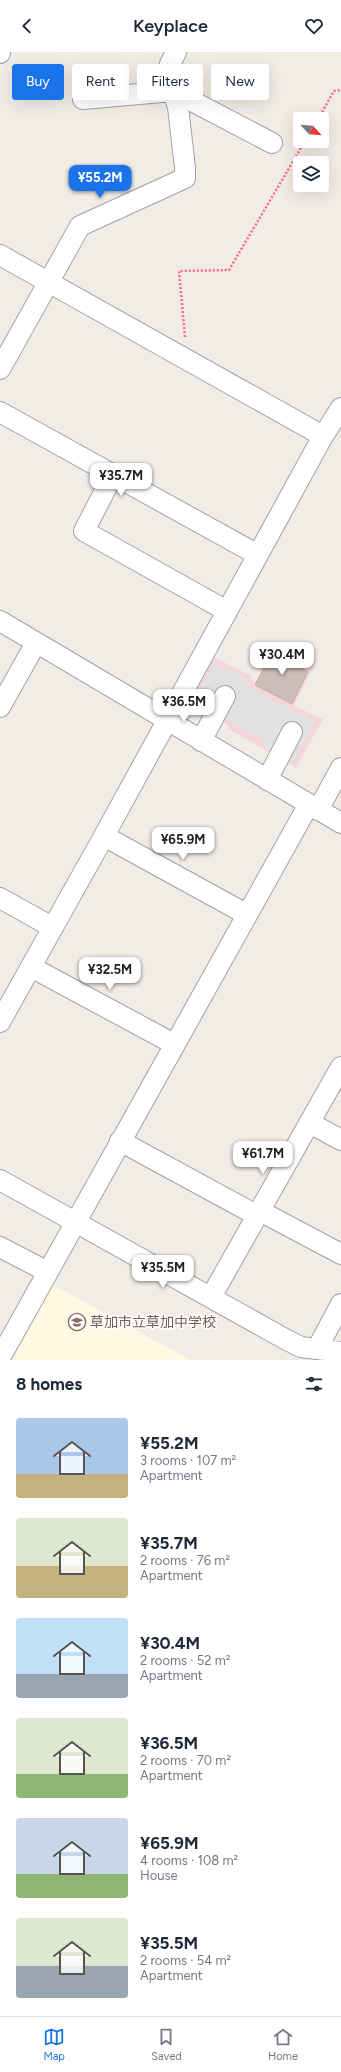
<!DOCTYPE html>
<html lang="en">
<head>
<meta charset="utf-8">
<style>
	:root { --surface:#fff; --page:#f2f2f3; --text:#1f2937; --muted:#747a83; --line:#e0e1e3; --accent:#1a73e8 }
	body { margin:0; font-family:Figtree,"Noto Sans JP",sans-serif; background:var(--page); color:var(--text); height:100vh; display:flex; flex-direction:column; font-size:15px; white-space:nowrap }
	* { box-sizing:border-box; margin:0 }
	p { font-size:13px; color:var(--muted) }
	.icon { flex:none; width:22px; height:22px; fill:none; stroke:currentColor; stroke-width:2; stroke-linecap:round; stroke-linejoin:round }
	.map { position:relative; height:1308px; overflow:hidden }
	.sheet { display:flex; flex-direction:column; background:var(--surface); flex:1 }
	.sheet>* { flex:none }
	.guide { position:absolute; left:12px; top:12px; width:317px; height:36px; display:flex; gap:8px }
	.needle { width:26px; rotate:116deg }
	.fabs { position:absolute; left:293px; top:60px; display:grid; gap:8px }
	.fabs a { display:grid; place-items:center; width:36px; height:36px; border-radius:4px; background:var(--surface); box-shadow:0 4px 16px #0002; font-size:20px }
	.price { position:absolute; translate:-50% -34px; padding:0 9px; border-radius:8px; background:#fff; color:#222; font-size:13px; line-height:26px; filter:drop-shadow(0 1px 2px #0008) }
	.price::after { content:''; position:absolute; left:50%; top:24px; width:12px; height:9px; margin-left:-6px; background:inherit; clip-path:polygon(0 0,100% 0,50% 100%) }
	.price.active { background:var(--accent); color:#fff }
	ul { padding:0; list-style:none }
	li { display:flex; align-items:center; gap:12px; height:100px; padding:0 16px }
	li span { display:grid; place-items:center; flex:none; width:112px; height:80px; border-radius:4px; color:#555 }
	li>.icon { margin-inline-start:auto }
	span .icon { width:48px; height:48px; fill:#fffc; stroke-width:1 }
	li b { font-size:17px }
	h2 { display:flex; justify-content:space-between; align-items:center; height:48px; padding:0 16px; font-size:17px }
	.pill { padding:0 14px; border-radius:4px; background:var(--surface); box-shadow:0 4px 16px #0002; font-size:14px; line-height:36px }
	.pill.active { background:var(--accent); color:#fff }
	header { display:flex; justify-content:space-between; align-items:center; height:52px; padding:0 16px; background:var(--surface); font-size:18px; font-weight:600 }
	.menu { display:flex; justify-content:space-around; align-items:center; height:56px; border-top:1px solid var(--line); background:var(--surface); font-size:11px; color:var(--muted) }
	.menu a { display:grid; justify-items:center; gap:2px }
	.menu .active { color:var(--accent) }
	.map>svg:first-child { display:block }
	.commercial { fill:#f3d6db }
	.education { fill:#fff9e3 }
	.parking { fill:#e1e1e1 }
	.building { fill:#cabdba; stroke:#c5aea8 }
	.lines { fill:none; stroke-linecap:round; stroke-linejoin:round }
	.minor-casing { stroke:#a2a2a2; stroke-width:22 }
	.path { stroke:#ff6b7d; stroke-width:2.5; stroke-dasharray:2 2; stroke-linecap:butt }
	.minor { stroke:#fff; stroke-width:20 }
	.labels { text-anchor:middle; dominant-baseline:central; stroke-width:3; stroke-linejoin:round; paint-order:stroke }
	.education-label { font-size:14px; fill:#785e54; stroke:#fff; text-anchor:start }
</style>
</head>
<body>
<header><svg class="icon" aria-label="back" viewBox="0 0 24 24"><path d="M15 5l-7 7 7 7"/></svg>Keyplace<svg class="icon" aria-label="heart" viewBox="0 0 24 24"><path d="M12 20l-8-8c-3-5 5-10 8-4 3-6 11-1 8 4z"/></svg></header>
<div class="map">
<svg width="341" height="1308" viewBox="0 0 341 1308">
	<rect width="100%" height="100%" fill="#f2ece7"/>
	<!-- commercial -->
	<path class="commercial" d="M278,590l39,17 -23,47 29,13 -27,49 -67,-39 -3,-6 -33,-16 -3,-6 23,-44 37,18 4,9z"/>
	<!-- education -->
	<path class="education" d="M53,1233l137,75h-178z"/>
	<!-- parking -->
	<path class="parking" d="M213,611l33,16 3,8 65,35 -21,40 -30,-16 2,-5 -72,-39z"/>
	<!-- building -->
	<path class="building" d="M275,595l19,10 -3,6 17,9 -16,32 -37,-19z"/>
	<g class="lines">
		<defs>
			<path id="minor" d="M0,1v-1
				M83,47l90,-8 99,52
				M0,203l323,181
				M0,317l80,-143 105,-48v-10l-7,-61 -5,-16 -3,-27 6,-12
				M0,360l258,143
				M113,423l-29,56 143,80
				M0,569l341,202
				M0,655l36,-64
				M201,689l24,-45
				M267,728l25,-48
				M318,758l23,-42
				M104,784l142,78
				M0,846l52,29
				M31,915l143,77
				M0,970l104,-186 219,-400 18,-28
				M310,1071l31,17
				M120,1089l138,75
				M0,1128l285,159 16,8 40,5
				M260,1159l81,43
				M0,1195l48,25
				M211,1245l130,-230
				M317,1297l24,-45
				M0,1306l309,-554"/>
		</defs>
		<!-- minor casing -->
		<use href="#minor" class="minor-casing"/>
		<!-- path -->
		<path class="path" d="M318,67l16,-28 7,-1
			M185,285l-6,-66 50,-1 76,-129"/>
		<!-- minor -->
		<use href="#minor" class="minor"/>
	</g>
	<!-- icons -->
	<defs>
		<symbol id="school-ring" viewBox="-11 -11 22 22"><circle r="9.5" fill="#fff" stroke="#8d6e63" stroke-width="1.5"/><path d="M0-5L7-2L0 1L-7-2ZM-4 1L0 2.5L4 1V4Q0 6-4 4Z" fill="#8d6e63"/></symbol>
	</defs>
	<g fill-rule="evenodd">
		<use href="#school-ring" x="67" y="1260" width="20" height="20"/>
	</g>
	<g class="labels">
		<!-- education labels -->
		<g class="education-label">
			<text x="90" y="1270">草加市立草加中学校</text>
		</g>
	</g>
</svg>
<div class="fabs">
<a><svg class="needle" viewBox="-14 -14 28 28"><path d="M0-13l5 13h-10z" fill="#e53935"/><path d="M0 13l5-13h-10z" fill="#747a83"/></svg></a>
<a><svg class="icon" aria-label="layers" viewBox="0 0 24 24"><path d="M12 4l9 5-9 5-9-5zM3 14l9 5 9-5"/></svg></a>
</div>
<b class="price active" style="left:100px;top:147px">¥55.2M</b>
<b class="price" style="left:121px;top:445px">¥35.7M</b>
<b class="price" style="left:282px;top:624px">¥30.4M</b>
<b class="price" style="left:184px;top:671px">¥36.5M</b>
<b class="price" style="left:183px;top:809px">¥65.9M</b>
<b class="price" style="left:110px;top:939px">¥32.5M</b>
<b class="price" style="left:263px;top:1123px">¥61.7M</b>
<b class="price" style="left:163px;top:1237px">¥35.5M</b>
<div class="guide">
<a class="pill active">Buy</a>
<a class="pill">Rent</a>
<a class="pill">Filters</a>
<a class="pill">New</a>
</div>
</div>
<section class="sheet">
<h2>8 homes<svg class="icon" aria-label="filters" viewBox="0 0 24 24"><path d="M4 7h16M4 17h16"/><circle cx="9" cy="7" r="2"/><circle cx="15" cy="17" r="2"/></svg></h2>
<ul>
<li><span style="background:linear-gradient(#a9c7e8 70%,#c2b280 0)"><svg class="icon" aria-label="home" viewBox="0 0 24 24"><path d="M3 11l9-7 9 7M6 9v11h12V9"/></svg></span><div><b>¥55.2M</b><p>3 rooms · 107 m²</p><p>Apartment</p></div></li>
<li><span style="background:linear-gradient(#dfe7d0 60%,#c2b280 0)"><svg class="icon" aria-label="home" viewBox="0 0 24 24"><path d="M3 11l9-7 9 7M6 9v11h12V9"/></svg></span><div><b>¥35.7M</b><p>2 rooms · 76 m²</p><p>Apartment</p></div></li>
<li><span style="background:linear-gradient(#bfe0f5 70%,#9aa5b1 0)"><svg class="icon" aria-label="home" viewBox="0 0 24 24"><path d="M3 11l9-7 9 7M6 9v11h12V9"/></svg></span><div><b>¥30.4M</b><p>2 rooms · 52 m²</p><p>Apartment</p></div></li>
<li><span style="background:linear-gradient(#dfe7d0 70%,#8fb573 0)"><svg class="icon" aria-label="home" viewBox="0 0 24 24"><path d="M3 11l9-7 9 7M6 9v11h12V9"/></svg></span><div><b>¥36.5M</b><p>2 rooms · 70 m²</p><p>Apartment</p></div></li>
<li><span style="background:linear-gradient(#c9d6e8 70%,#8fb573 0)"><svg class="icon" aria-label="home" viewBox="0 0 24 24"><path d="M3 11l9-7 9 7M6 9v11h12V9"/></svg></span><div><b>¥65.9M</b><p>4 rooms · 108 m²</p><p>House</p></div></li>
<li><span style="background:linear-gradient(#dfe7d0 60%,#9aa5b1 0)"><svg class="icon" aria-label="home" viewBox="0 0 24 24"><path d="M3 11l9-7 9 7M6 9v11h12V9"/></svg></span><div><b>¥35.5M</b><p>2 rooms · 54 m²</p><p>Apartment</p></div></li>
</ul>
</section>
<nav class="menu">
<a class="active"><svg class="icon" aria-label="map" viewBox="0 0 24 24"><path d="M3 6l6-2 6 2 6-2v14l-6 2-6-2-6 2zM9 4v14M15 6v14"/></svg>Map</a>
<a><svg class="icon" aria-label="saved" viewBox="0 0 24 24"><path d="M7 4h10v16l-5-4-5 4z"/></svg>Saved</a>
<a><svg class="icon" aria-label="home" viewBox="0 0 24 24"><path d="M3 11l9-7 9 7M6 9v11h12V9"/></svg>Home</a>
</nav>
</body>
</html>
